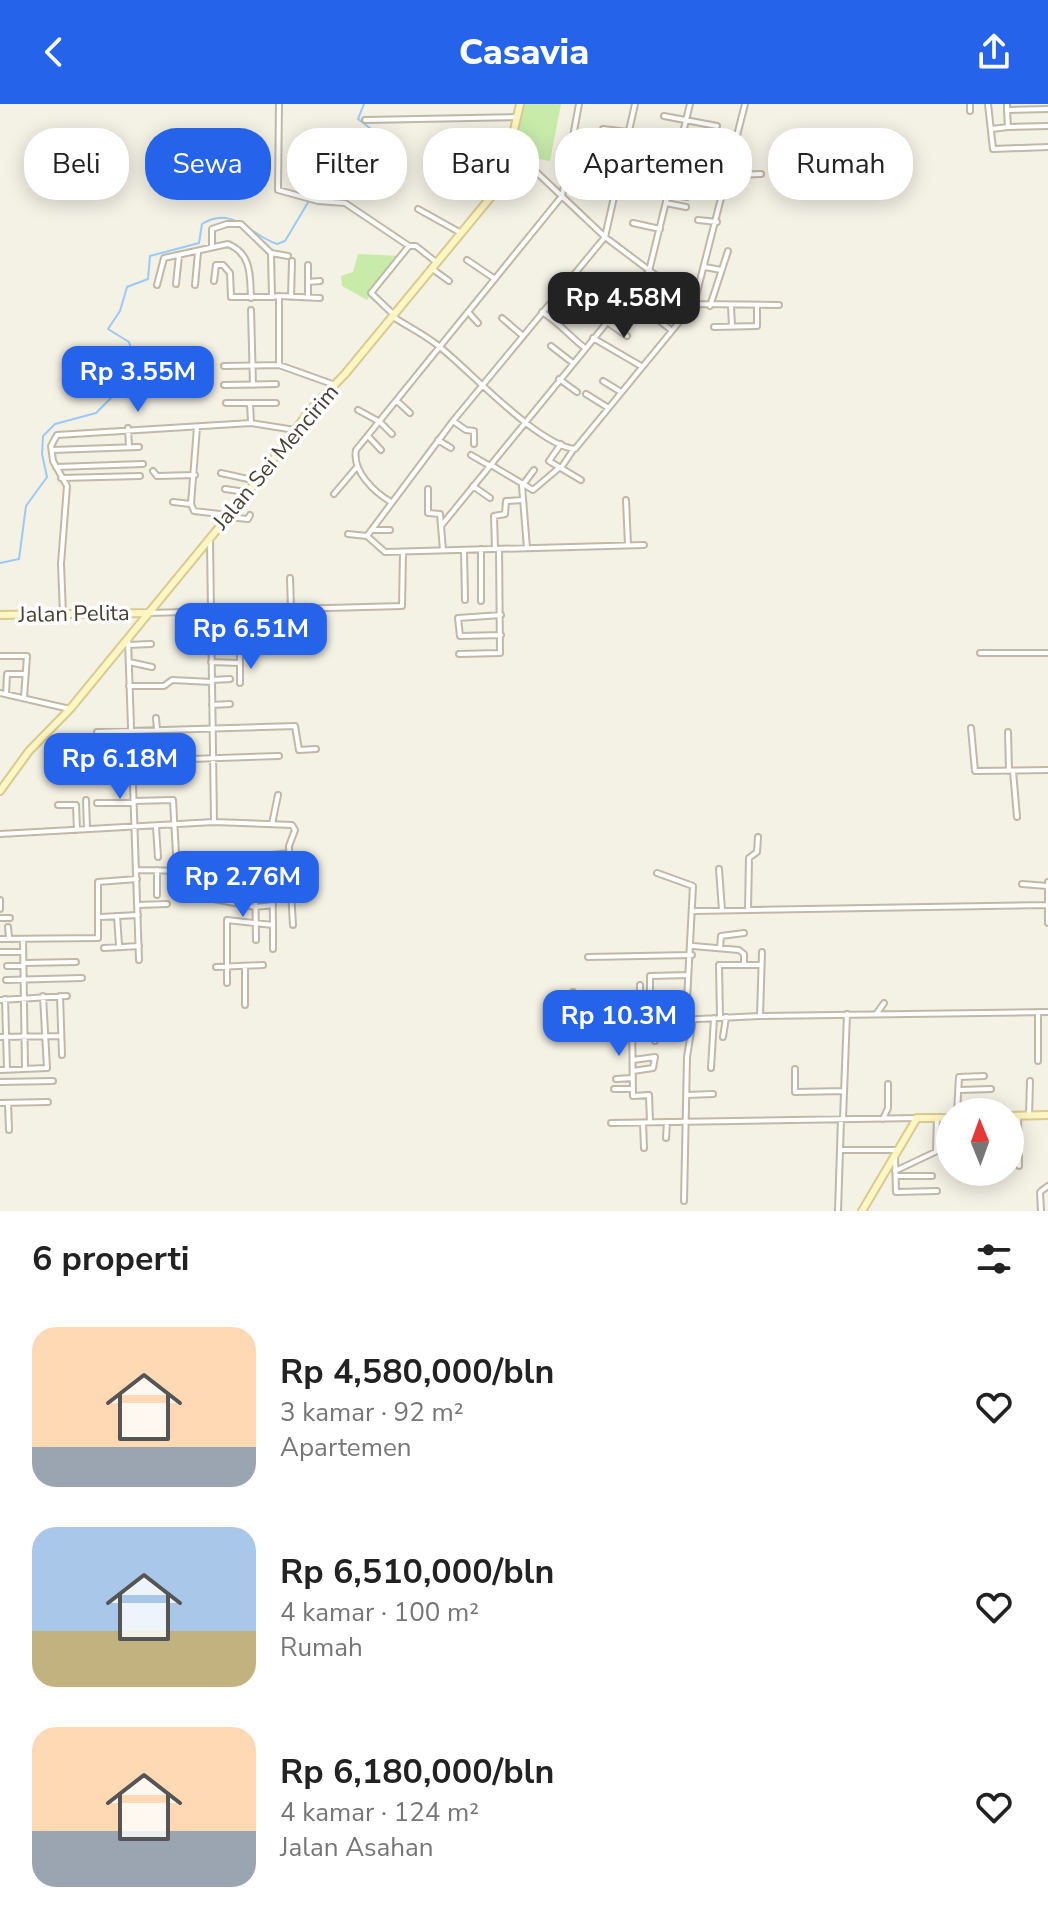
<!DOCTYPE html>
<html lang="id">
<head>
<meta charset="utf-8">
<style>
	:root { --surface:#fff; --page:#f6f6f6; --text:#222; --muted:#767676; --accent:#2563eb }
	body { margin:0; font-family:"Nunito Sans",sans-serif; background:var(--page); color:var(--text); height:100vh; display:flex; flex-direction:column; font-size:30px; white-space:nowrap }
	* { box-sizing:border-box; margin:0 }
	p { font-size:26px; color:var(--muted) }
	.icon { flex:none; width:44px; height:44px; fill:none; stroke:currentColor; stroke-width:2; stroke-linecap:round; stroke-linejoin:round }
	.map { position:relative; height:1107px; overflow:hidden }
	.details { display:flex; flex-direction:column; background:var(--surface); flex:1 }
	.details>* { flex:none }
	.guide { position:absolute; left:24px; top:24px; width:1000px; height:72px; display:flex; gap:16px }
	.needle { width:52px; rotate:359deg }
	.tools { position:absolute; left:936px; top:994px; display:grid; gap:16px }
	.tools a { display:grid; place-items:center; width:88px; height:88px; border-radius:50%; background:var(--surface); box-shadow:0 4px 20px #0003; font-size:40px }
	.price { position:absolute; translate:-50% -68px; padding:0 18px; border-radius:16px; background:var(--accent); color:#fff; font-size:26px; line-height:52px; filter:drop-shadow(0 2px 4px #0008) }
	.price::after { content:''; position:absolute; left:50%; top:48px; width:24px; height:18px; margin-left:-12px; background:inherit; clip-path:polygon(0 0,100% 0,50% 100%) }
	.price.selected { background:#222; color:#fff }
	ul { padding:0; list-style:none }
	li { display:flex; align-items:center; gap:24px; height:200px; padding:0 32px }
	li span { display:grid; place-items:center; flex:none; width:224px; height:160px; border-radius:24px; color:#555 }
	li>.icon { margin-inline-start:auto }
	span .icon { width:96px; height:96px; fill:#fffc; stroke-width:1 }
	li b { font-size:34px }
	h2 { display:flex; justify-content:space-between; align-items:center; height:96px; padding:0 32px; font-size:34px }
	.tag { padding:0 28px; border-radius:32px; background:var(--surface); box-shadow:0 4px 20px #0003; font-size:28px; line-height:72px }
	.tag.selected { background:var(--accent); color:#fff }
	header { display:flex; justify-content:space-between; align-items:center; height:104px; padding:0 32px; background:var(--accent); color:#fff; font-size:36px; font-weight:800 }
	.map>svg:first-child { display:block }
	.green { fill:#c8ebaa }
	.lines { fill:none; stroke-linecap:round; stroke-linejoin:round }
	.stream { stroke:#9cc9f5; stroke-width:2 }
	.street-casing { stroke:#c0b9a7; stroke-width:8 }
	.secondary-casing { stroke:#d7cb91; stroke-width:10 }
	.street { stroke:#fff; stroke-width:4 }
	.secondary { stroke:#fff6c3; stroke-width:6 }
	.labels { text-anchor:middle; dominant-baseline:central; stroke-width:7; stroke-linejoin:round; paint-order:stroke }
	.street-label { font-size:22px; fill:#474134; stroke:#fff }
</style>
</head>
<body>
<header><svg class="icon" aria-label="back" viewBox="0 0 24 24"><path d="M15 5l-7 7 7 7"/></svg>Casavia<svg class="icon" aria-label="share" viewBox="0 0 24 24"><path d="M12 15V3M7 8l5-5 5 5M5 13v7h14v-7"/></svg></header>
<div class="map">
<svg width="1048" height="1107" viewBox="0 0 1048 1107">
	<rect width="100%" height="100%" fill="#f4f1e5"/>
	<!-- green -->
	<path class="green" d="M524,0h37l-11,57 -36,-7z
		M358,150l44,2 -35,44 -25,-14 -1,-10 12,-4z"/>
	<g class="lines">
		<!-- stream -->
		<path class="stream" d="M0,459l19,-4 7,-53 21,-29 -5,-23 1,-18 12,-12 41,-11 22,-22 13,-18 2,-18 -4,-13 -21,-13 12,-18 7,-24 21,-8 2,-23 49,-13 3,-19c31,-19 48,11 75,20l8,-3 43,-72 27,1 6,-4 14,-34 -17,-13 6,-15"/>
		<defs>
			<path id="street" d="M279,0l-1,86 40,11 27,2 64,43 -38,47 22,21
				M635,0l-30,133 -152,184 -86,115 18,16 259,-7
				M970,0v7
				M988,0l5,45 55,-2
				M1007,0v6l41,-1
				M1007,6l1,17 40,-1
				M664,12l53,10
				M365,16l152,-3
				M603,25l25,3
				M992,25l16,-2
				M570,48l26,2 2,5 24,4
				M624,49l20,3
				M508,52l22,10 75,71 89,67 85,1
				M674,67l31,5 56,-2
				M620,68l51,9
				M701,72l-2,11 25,5
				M655,88l32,5
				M666,99l20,4
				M418,105l43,24
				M698,116l19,2
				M633,119l27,6
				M212,141v-16l15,-5h14l30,29 1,44 7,-1v69
				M409,142h7l20,16
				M271,149l17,3
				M467,156l28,19
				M705,163l16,3
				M431,164l18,13
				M571,174l38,41
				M613,174l19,13
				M214,177l2,-16h7l7,8 1,24h41
				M308,178l12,-1
				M554,178l8,7
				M176,180l3,-29
				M157,181l7,-27 64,-14c24,10 22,32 23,54
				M195,181l3,-33
				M279,192l41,2
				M291,193l1,-36
				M308,193v-32
				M554,194l24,18
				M710,202l18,-55
				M731,202l1,20
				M251,206l2,75
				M542,208c18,11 27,24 43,36
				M469,209l9,10
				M651,210l20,16
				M393,213c16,10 34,19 48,31 29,23 98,98 134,101l119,-145 51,-200
				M502,214l21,18
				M607,218l20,14
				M714,223l43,-1v-20
				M593,234l48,28
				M551,242l22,17
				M224,262l55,-1 56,20
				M559,275l18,13
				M603,277l18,11
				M224,281l52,-1
				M586,290l21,13
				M397,297l13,12
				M226,299h50
				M250,299l1,20
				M358,306l22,12 12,12
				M453,317l13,9 8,1v13
				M128,324l1,19
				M368,332l13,14
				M438,336l13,8
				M561,340l-12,17 32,19
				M52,346l87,-3
				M471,351l19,11
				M491,361l42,25 27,-23
				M56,363l87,-3
				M561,364l12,-18
				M153,367l4,5 38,-1
				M221,369l36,8
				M61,374l79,-2
				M473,382l17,12
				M225,385l21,3
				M428,385v24l12,1 1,12
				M334,390l22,-26
				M626,396l2,45
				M173,398l18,2 3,7 34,4
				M391,398c-17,-10 -39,-31 -35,-52l206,-254 17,-92
				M191,400l6,-77
				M228,413l20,2 2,-4
				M372,426h18
				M348,430l19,2
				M210,437l4,281
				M527,444l-5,-62 12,-16
				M481,445v52
				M495,445l-1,-33 11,-2 1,-13 17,-1
				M443,446l-2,-24 208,-255 41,-167
				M464,446l1,50
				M290,474l1,31
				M149,509l253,-7 1,-54
				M63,510l-2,-50 6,-78 -14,-25 -2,-15 6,-11 194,-12 44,7
				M501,511l-43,3 2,18 41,-1
				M188,530h23
				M128,536l11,320
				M128,541l23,-1
				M980,549h68
				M459,550l41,-1 -1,-104
				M1,552h26l-3,41
				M129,558l23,5
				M211,558l29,1v-34
				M240,559v20
				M212,576l18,-1
				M129,582h35l8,-6 40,2
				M0,589l70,16
				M6,590l1,-20h19
				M212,601l18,-1
				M156,614l1,11
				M971,624l4,43 73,-1
				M97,628l198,-6 4,24 17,-1
				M1008,628l1,39
				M82,643l50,-2
				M133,657l146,-5
				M1013,667l4,46
				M82,668l51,-3
				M86,696l1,29
				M134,697l39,-1 3,54
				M97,699h37
				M58,701h18l1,25
				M272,720l6,-29
				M156,723l2,30
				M0,730l214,-12 78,3 3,5 -6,16 1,29 -17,8
				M719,765l3,41
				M136,766l54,1
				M657,769l36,13 -7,133
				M290,771l3,50
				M238,773l17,-1
				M1048,778v41
				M1022,780l25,2
				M157,791v-25
				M214,795l41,8 18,-2
				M0,796v9
				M138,801l29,-1
				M748,806l1,-52 8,-6 1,-15
				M693,807l355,-6
				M117,812l2,29
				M100,813l38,-2
				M0,814h10
				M273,821v24
				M8,823l1,11
				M0,835l98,-1v-56l39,-3
				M23,835l2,129
				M256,836l-1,-64h17
				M693,842l46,4 5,4v11
				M104,844l35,-2
				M720,844l1,-12 23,-3
				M0,848h23
				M588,853l104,-2
				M23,859l53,-1
				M7,862h16
				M216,863l47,-2
				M6,876l76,-2
				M227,879v-63l46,5 -1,-70 17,-2
				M640,881v36
				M573,888l2,33 185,-9 288,-4
				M60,892l2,59
				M5,895l2,70
				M0,896l67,-4
				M245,901v-39
				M1038,908v49
				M877,909l7,-10
				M760,912l2,-64
				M720,913l-1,-52h42
				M650,916v-44l37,-1
				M632,918l1,74 16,-1 1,27
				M0,933l61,-1
				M723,933l3,-20
				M655,937l1,-21
				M633,956l22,-3 -2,11 -20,3
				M711,964l3,-50
				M795,965v23l49,-1
				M0,966l47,-2 -4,-72
				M616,975l17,-1
				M0,978l53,-1
				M614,985h19
				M959,986l32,-1
				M686,991l27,-1
				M0,999l48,-1
				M8,999l1,27
				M957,1008l2,-35 25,-1
				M1018,1012l1,50
				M1029,1012l1,-35
				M843,1015l4,-105
				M883,1015l5,-11v-24
				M611,1019l306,-5
				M643,1019l1,25
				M666,1034l1,-16
				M842,1046h55
				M936,1047l1,-33
				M895,1053l1,35 41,-1
				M895,1067l55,-26
				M896,1072h36
				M684,1097l3,-144 6,-38
				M838,1107l3,-92
				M1041,1107l-1,-19 8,-6"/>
			<path id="secondary" d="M0,511l147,-2
				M0,687l29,-40 41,-42 187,-228 53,-71 35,-36 145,-176 18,-42 12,-52
				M1010,1012l38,-1
				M862,1107l55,-93h33"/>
		</defs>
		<!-- street casing -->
		<use href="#street" class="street-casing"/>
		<!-- secondary casing -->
		<use href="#secondary" class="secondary-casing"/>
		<!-- street -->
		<use href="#street" class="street"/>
		<!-- secondary -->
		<use href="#secondary" class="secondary"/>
	</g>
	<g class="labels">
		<!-- street labels -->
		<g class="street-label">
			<text transform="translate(276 353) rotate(-50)">Jalan Sei Mencirim</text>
			<text transform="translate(74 510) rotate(-1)">Jalan Pelita</text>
		</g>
	</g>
</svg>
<div class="tools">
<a><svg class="needle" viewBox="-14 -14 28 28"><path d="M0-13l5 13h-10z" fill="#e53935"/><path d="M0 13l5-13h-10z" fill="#767676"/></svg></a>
</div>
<b class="price selected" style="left:624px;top:236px">Rp 4.58M</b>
<b class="price" style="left:138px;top:310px">Rp 3.55M</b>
<b class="price" style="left:251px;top:567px">Rp 6.51M</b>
<b class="price" style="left:120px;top:697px">Rp 6.18M</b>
<b class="price" style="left:243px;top:815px">Rp 2.76M</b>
<b class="price" style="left:619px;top:954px">Rp 10.3M</b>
<div class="guide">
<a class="tag">Beli</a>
<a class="tag selected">Sewa</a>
<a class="tag">Filter</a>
<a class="tag">Baru</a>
<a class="tag">Apartemen</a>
<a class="tag">Rumah</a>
</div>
</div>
<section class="details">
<h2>6 properti<svg class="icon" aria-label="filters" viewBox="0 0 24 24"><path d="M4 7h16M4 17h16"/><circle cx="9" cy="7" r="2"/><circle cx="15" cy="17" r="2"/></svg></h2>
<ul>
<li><span style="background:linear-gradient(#ffd9b3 75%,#9aa5b1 0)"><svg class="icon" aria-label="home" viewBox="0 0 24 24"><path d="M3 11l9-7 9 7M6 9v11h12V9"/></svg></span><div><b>Rp 4,580,000/bln</b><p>3 kamar · 92 m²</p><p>Apartemen</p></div><svg class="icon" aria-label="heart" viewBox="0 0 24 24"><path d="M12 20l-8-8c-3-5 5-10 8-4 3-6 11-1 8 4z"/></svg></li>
<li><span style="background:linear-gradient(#a9c7e8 65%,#c2b280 0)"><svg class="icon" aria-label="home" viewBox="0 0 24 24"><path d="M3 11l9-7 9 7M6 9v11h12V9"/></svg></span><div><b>Rp 6,510,000/bln</b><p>4 kamar · 100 m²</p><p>Rumah</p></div><svg class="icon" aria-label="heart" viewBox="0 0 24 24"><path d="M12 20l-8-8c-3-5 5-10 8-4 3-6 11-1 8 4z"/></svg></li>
<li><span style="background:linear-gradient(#ffd9b3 65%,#9aa5b1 0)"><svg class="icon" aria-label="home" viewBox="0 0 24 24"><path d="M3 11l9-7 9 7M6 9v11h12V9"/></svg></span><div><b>Rp 6,180,000/bln</b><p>4 kamar · 124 m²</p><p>Jalan Asahan</p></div><svg class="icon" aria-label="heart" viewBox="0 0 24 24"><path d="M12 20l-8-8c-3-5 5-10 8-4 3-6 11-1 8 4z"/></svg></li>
</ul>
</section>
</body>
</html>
